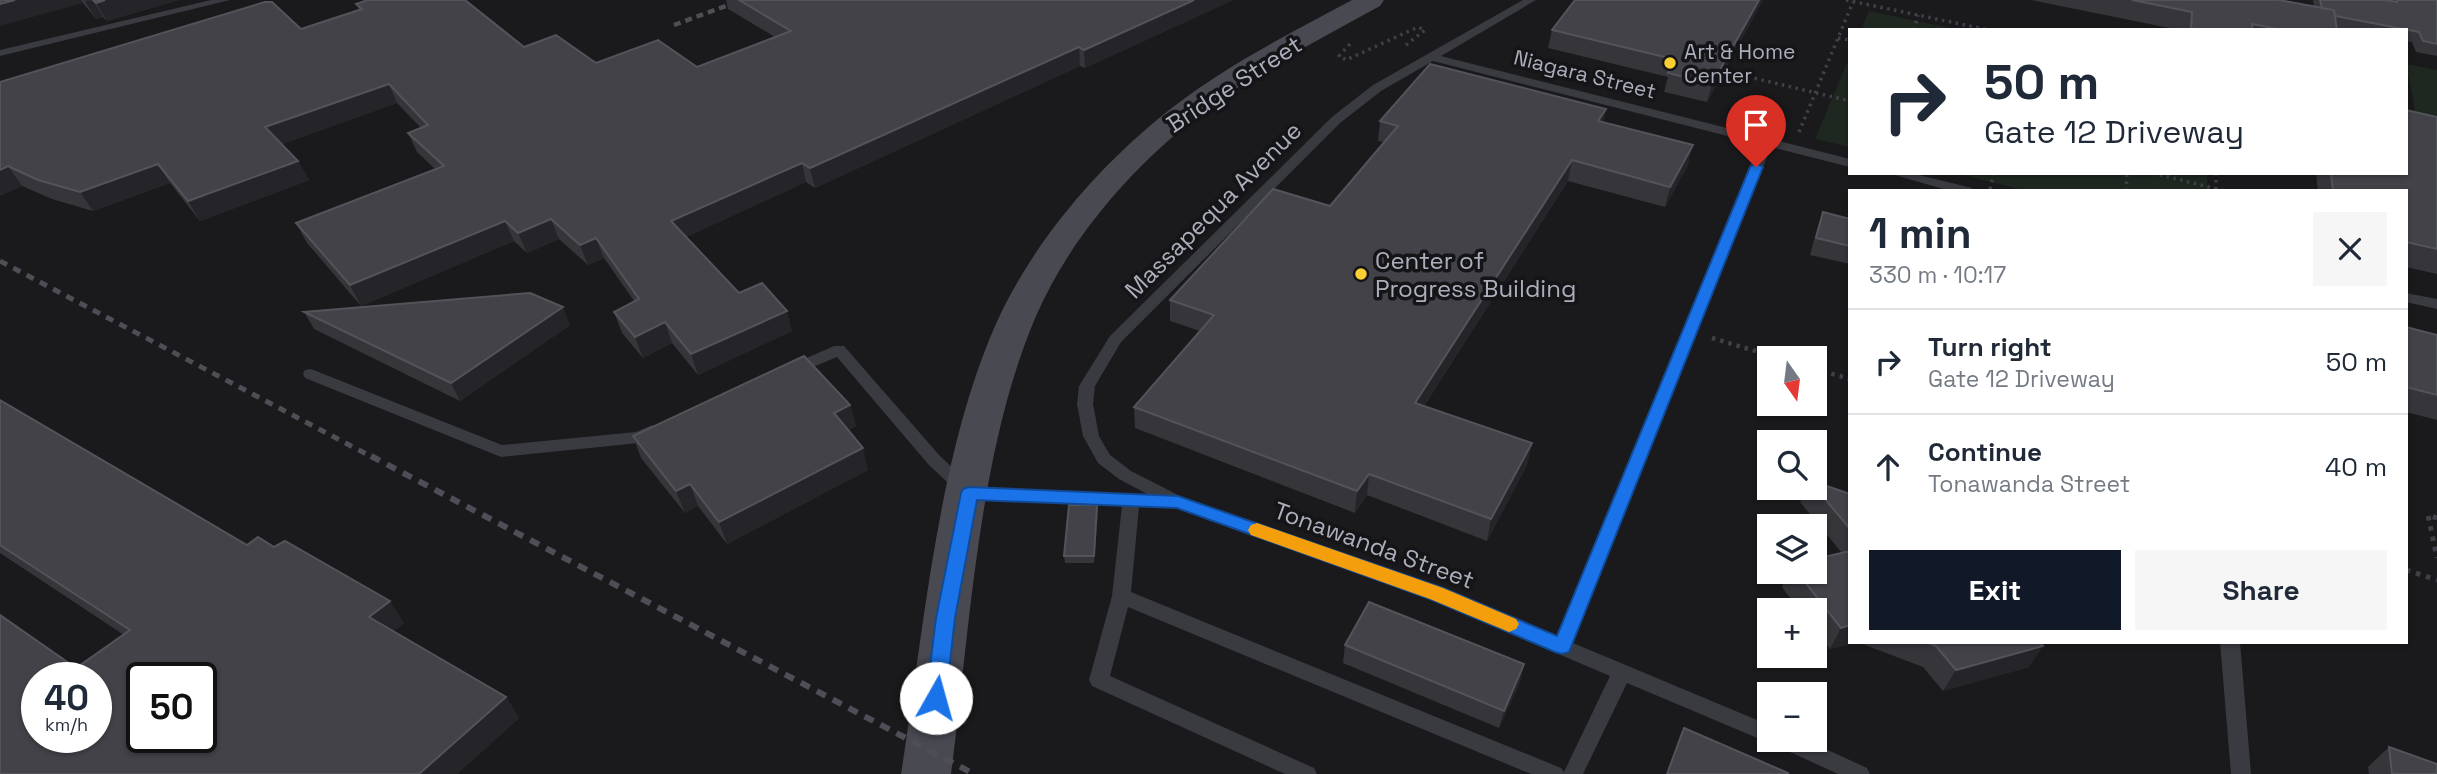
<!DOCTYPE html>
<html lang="en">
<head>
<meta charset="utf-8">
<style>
	body { margin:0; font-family:"Space Grotesk",sans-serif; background:#f6f6f7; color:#1f2937; height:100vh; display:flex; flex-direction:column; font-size:26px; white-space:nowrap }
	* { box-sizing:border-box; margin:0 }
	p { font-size:23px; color:#747a83 }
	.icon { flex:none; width:38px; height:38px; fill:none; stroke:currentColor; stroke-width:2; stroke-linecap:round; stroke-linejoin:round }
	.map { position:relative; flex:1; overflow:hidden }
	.drawer { position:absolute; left:1848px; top:189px; width:560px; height:455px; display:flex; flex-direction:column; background:#fff; border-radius:0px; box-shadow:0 2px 5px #0004 }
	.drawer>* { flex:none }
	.hud { position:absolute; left:1848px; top:28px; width:560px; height:147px; border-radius:0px; box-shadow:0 2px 5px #0004; background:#fff; color:#1f2937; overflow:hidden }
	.needle { width:46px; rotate:166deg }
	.controls { position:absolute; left:1757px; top:346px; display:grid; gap:14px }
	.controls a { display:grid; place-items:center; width:70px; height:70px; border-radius:0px; background:#fff; box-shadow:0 2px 5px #0004; font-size:35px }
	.speed { position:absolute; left:21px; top:662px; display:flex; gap:14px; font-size:35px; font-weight:700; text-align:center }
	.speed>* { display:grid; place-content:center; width:91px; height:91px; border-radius:50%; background:#fff; box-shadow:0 2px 5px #0004; line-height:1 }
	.speed small { font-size:18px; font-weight:400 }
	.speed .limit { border:4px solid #111; border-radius:10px; background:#fff; color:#111 }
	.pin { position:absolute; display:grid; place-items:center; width:60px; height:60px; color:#fff; margin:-72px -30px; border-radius:50% 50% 50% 0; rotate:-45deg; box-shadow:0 0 7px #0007 }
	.pin .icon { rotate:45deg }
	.me { position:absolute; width:77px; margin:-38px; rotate:7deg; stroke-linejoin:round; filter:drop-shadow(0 0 5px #0008) }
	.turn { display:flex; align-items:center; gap:24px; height:147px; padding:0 21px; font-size:32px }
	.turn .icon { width:91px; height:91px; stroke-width:2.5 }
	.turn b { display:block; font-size:49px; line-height:60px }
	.round { display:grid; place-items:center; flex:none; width:74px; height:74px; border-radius:0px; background:#f6f6f7 }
	.head { display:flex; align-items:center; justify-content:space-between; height:119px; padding:0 21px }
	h1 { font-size:42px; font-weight:700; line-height:52px }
	.button { display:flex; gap:14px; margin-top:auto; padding:14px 21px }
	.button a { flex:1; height:80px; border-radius:0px; background:#111827; color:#fff; font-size:28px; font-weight:700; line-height:80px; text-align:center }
	.button a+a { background:#f6f6f7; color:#1f2937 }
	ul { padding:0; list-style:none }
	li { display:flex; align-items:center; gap:21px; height:105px; padding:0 21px; border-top:2px solid #e0e1e3 }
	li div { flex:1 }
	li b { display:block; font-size:26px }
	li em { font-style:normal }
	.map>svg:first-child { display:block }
	.green { fill:#1f2721 }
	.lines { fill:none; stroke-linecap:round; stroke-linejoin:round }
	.path-far2 { stroke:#404148; stroke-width:3.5; stroke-dasharray:2.5 4.5; stroke-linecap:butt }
	.path-far1 { stroke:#404148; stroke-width:4.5; stroke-dasharray:3.5 5; stroke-linecap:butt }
	.path { stroke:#404148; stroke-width:5; stroke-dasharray:4.5 6; stroke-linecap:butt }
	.service { fill:#3a3b41; fill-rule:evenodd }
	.secondary { fill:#484951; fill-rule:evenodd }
	.rail-far2 { stroke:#4d4e56; stroke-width:4.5; stroke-dasharray:7 5; stroke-linecap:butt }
	.rail-far1 { stroke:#4d4e56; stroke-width:5; stroke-dasharray:8 7; stroke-linecap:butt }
	.rail { stroke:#4d4e56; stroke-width:6; stroke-dasharray:10 8; stroke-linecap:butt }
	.wall { fill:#36353a }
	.shaded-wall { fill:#252428 }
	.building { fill:#424248; stroke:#53535a; stroke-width:2; fill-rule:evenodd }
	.route { fill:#1a73e8; stroke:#114b97; stroke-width:2 }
	.slow { fill:#f59e0b }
	.poi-dot { fill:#facf33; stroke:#151417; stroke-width:2.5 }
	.labels { text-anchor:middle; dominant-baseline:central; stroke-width:7; stroke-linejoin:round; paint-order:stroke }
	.far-poi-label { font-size:21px; fill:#abafbc; stroke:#151417; text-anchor:start }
	.far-street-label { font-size:21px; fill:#abafbc; stroke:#151417 }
	.street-label { font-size:24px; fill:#abafbc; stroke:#151417 }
	.poi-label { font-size:24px; fill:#abafbc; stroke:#151417; text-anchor:start }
</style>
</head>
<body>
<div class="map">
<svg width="2437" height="774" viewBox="0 0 2437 774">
	<rect width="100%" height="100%" fill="#1a191c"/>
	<!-- green -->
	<g class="green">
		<polygon points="1869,11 1960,30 1861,30"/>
		<polygon points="1850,56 1850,147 1815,139"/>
		<polygon points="2406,64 2437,70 2437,118 2415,111"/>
		<polygon points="1955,173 2207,173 2207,191 2027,191"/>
	</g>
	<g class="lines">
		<!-- path-far2 -->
		<g class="path-far2">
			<polyline points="1846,0 1989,30"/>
			<polyline points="1914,30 1918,15"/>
			<polyline points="1838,38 1850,40"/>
			<polyline points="1350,44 1339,56 1346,60 1418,27 1425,30 1406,45"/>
			<polyline points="1741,75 1850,101"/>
			<polyline points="1799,132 1853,2"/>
			<polyline points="2153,173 2225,191"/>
			<polyline points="2216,173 2216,190"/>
			<polyline points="1990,189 1994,173"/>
			<polyline points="2126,191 2127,173"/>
		</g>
		<!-- path-far1 -->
		<g class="path-far1">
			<polyline points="1712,338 1782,359"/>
			<polyline points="1815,369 1850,379"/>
		</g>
		<!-- path -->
		<g class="path">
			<polyline points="2437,518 2428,515 2437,558"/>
			<polyline points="2406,570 2437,580"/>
		</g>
		<!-- service -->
		<g class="service">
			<polygon points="211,0 230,0 0,56 0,50"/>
			<path d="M1523,0H1536L1441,56L1850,159V167L1771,147L1573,643L1769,725V740H1806L1867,768L1870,774H1838L1777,746L1774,741L1769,743L1762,740L1627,683L1583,774H1531L1128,607L1110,676L1314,768L1317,774H1285L1092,686L1089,680L1112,596L1122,506L963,497L928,464L837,357L791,376L783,371L786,367L834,346H844L940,456L973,487L1149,495L1119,479L1098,463L1083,436L1077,404L1079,386L1110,336L1332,117L1373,85ZM1433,61L1759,144L1557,636L1444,589L1184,498L1131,471L1110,455L1099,436L1093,404L1095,386L1121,342L1340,123L1381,91ZM1139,507L1175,508L1430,599L1610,676L1564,772L1561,768L1131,592Z"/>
			<polygon points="1888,173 1911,173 1972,188 1973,191 1950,191"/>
			<polygon points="2406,293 2437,299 2437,309 2406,302"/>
			<polygon points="311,369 502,445 636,432 652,425 660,431 658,435 639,443 501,457 305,378 303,374 305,370"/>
			<polygon points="2220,642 2240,642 2251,774 2231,774"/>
		</g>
		<!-- secondary -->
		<path class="secondary" d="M1352,0H1384L1380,6C1320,39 1258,71 1203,112C1135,164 1071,236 1036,316C978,451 970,629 951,774H901C924,629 938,448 1000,315C1036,240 1095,171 1158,119C1217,70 1285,36 1352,0Z"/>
		<!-- rail-far2 -->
		<polyline class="rail-far2" points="674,25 742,0"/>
		<!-- rail-far1 -->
		<polyline class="rail-far1" points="0,261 374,458"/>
		<!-- rail -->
		<polyline class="rail" points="371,456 974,774"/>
	</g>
	<!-- wall -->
	<g class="wall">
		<polygon points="0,0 179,0 107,21 103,17 96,19 83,3"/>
		<polygon points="726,0 1233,0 1085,68 1080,66 815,188 806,182 686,237 739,293 792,331 698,375 672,343 643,358 622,333 614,312 634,301 604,258 588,265 559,239 527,253 514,241 361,306 307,243 296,223 435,169 417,152 408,133 421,128 397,103 282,144 298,161 309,180 200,221 170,183 93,211 52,199 22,186 1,195 0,195 0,82 301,29 359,10 356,4 524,47 596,63 697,67 775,37 728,9"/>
		<polygon points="1763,0 1707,102 1664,92 1668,77 1548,48 1552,30"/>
		<polygon points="2031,0 2279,0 2314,7 2313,0 2437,0 2437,56 2416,52 2412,42 2406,41 2406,30 2348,30 2336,28 2337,30 2179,30"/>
		<polygon points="1606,109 1603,122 1688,165 1665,207 1568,181 1424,406 1532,443 1527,465 1487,541 1367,495 1355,513 1135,428 1134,407 1200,331 1170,321 1170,300 1330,206 1384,142 1378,141 1380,121"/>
		<polygon points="2437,117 2437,274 2406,267 2406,191 2318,191 2316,173 2406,173"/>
		<polygon points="1823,212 1850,219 1850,264 1810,255 1817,229"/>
		<polygon points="304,312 570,325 460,401 314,329"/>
		<polygon points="2406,327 2437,335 2437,420 2406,412"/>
		<polygon points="0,400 247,545 404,623 393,631 506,697 519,718 457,774 0,774 76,668 124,635 0,553"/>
		<polygon points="850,405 856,426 848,430 868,470 727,544 698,506 685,513 641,458 633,436"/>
		<polygon points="1815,487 1850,494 1850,642 1857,642 1830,649 1815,630 1815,611 1800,611 1782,587 1788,572 1815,572 1842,553 1800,502 1806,488 1815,488"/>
		<polygon points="1097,505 1098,512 1094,563 1065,563 1064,556"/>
		<polygon points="1857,642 2040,642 2029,667 1943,691 1923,667"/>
		<polygon points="1345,645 1524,664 1520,682 1499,728 1343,663"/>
		<polygon points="2389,747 2437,774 2369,774 2368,767"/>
	</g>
	<!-- shaded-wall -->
	<g class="shaded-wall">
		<polygon points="15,0 81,0 83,3 0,26 0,4"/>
		<polygon points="93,0 103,17 96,19 85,1"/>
		<polygon points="105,0 179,0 107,21 96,3"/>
		<polygon points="1194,0 1233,0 1085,68 1084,50"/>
		<polygon points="1759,0 1763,0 1707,102 1712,84"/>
		<polygon points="1079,47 1080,66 815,188 810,168"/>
		<polygon points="389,84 397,103 275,147 265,127"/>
		<polygon points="1606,109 1602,128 1598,121"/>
		<polygon points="1693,145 1688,165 1665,207 1670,187"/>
		<polygon points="1572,160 1568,181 1412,424 1415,403"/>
		<polygon points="298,161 309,180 200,221 188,201"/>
		<polygon points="802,163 806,182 678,241 671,221"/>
		<polygon points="158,164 170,183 93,211 80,192"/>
		<polygon points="8,166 22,186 1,195 0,194 0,170"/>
		<polygon points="551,219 559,239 527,253 518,233"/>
		<polygon points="505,221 514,241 361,306 350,285"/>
		<polygon points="596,238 604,258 588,265 580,245"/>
		<polygon points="563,307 570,325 460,401 451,383"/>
		<polygon points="787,311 792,331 698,375 691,354"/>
		<polygon points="665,322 672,343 643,358 635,337"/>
		<polygon points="850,405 856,426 840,434 834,413"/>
		<polygon points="1532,443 1527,465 1487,541 1491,519"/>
		<polygon points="863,448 868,470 727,544 719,522"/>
		<polygon points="1369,474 1367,495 1355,513 1357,491"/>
		<polygon points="690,484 698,506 685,513 676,491"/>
		<polygon points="1097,505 1098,512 1094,563 1094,556"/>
		<polygon points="390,601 404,623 384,639 369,617"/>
		<polygon points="1850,625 1850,642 1857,642 1830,649 1841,628"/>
		<polygon points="2043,646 2029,667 1943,691 1956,670"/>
		<polygon points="1524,664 1520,682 1499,728 1504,711"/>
		<polygon points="506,697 519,718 457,774 419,774"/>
	</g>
	<!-- building -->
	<g class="building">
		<polygon points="0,0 15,0 0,4"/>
		<polygon points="93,0 105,0 96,3"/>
		<polygon points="368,0 465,0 524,47 556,35 596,63 658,40 697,67 791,31 739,0 1194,0 1084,50 1079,47 810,168 802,163 671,221 739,293 762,283 787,311 691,354 665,322 635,337 614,312 639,299 596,238 580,245 551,219 518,233 505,221 350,285 296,223 444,166 408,133 428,125 389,84 265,127 298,161 188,201 158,164 80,192 38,180 8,166 0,170 0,82 265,2 272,2 301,29 362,9 356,4"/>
		<polygon points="1575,0 1759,0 1712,84 1668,73 1677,60 1552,30"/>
		<polygon points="2132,0 2279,0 2334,10 2337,30 2283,30 2252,24 2252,30 2200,30 2191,28 2192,12"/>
		<polygon points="2320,0 2386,0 2397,2 2397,0 2437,0 2437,44 2423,41 2419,32 2335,16 2334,10 2322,8"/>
		<polygon points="1430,64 1606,109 1598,121 1693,145 1670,187 1572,160 1415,403 1532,443 1491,519 1369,474 1357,491 1134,407 1214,315 1170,300 1273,189 1330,206 1398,126 1380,121"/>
		<polygon points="2406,110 2437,117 2437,249 2406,242 2406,191 2333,191 2331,173 2406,173"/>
		<polygon points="1823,212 1850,219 1850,246 1816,238"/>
		<polygon points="530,293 563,307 451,383 304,312"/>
		<polygon points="2406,327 2437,335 2437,395 2406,387"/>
		<polygon points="804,356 850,405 834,413 863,448 719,522 690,484 676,491 633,436"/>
		<path d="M0,400L247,545L258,537L274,547L285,541L390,601L369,617L506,697L419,774H0V615L76,668L130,630L0,545ZM37,677H96V737H37ZM142,677H201V737H142Z"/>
		<polygon points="1815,482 1850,494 1850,529 1815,487"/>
		<polygon points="1069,505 1097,505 1094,556 1064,556"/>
		<polygon points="1850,551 1850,625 1841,628 1797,572 1815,572 1815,559"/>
		<polygon points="1369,602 1524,664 1504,711 1345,645"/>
		<polygon points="1926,642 2040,642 2043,646 1956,670 1936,646"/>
		<polygon points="1684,728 1788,773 1787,774 1667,774"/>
		<polygon points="2389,747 2437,764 2437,774 2392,774"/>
	</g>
	<!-- route -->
	<polygon class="route" points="1756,163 1763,167 1569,652 1562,654 1555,652 1430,599 1177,508 977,500 955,618 946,698 943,704 936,706 929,704 926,698 936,618 961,493 963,489 969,487 1178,496 1443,588 1557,636 1750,167"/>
	<!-- slow -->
	<polygon class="slow" points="1257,523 1443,588 1516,619 1519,624 1516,629 1509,632 1502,629 1430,599 1251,535 1248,530 1251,525"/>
	<!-- markers -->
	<g class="poi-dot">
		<circle cx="1670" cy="63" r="7"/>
		<circle cx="1361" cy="274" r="7"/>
	</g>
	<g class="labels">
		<!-- far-poi labels -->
		<g class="far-poi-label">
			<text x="1684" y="51">Art &amp; Home<tspan x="1684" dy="24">Center</tspan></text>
		</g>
		<!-- far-street labels -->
		<g class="far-street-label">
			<text transform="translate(1585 74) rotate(14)">Niagara Street</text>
		</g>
		<!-- street labels -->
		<g class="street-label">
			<text transform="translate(1234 84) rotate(-33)">Bridge Street</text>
			<text transform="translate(1213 210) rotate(-45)">Massapequa Avenue</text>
			<text transform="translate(1374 545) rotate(20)">Tonawanda Street</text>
		</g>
		<!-- poi labels -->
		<g class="poi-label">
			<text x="1375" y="260">Center of<tspan x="1375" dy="28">Progress Building</tspan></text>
		</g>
	</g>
</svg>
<div class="controls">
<a><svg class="needle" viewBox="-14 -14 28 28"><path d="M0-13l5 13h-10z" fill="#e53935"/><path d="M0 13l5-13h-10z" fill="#747a83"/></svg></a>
<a><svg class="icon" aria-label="search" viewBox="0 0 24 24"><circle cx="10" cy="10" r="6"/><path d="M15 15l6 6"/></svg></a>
<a><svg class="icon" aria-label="layers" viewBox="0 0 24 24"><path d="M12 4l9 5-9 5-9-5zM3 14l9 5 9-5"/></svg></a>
<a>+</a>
<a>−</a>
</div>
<div class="speed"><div>40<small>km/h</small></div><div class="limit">50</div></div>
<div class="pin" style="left:1756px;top:167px;background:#d93025"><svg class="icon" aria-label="arrive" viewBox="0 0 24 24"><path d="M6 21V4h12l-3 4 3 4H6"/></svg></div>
<svg class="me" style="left:936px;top:698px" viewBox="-20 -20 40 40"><circle r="19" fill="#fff"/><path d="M0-13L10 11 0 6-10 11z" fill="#1a73e8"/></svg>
<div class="hud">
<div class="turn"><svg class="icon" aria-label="right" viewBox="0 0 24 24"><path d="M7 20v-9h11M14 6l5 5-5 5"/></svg><div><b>50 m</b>Gate 12 Driveway</div></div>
</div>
<section class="drawer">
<div class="head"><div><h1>1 min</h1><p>330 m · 10:17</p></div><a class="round"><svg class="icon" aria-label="close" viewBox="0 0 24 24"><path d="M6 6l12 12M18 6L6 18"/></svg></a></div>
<ul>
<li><svg class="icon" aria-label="right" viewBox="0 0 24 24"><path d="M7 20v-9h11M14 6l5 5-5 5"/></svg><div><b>Turn right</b><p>Gate 12 Driveway</p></div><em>50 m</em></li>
<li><svg class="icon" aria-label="ahead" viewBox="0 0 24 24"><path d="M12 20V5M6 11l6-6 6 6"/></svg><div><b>Continue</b><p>Tonawanda Street</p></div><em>40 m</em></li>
</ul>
<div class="button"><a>Exit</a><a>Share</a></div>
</section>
</div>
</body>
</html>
